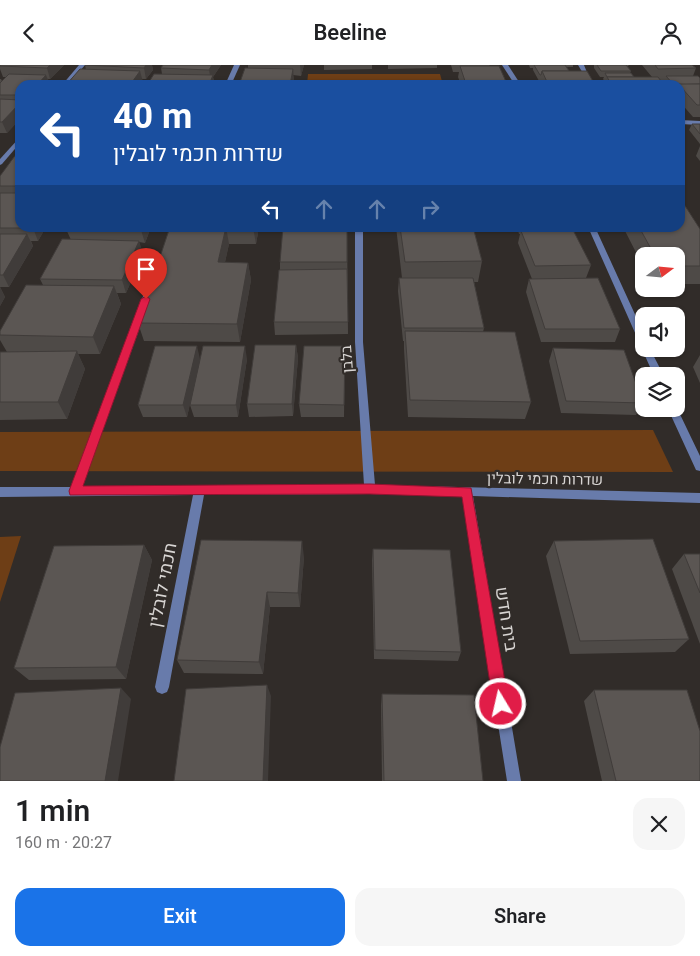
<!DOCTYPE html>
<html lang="en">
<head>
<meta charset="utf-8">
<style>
	body { margin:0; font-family:Georgia,Heebo,serif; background:#f6f6f6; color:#202124; height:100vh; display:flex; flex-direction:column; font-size:19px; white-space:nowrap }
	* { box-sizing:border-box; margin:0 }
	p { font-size:16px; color:#757577 }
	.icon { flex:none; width:28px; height:28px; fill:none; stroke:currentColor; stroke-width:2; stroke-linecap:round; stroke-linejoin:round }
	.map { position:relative; height:716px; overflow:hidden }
	.sheet { display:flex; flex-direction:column; background:#fff; flex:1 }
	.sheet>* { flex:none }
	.top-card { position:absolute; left:15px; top:15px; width:670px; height:152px; border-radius:15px; box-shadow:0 1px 4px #0004; background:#1a4fa0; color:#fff; overflow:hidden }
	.needle { width:32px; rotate:74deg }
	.fabs { position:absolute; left:635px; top:182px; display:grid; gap:10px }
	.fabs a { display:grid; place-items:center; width:50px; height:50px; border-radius:10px; background:#fff; box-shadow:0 1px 4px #0004; font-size:25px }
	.pin { position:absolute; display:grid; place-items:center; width:42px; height:42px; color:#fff; margin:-51px -21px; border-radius:50% 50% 50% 0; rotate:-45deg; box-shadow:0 0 5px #0007 }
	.pin .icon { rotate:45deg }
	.me { position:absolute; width:55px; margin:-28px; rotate:351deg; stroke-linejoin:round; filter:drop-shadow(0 0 4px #0008) }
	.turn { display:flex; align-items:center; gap:18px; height:105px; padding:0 15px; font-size:22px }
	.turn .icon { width:65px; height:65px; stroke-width:2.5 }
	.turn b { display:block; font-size:35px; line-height:42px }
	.lanes { display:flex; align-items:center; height:48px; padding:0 15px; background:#0003; justify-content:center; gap:25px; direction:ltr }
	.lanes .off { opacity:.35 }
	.round { display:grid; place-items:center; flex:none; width:52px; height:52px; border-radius:15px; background:#f6f6f6 }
	.headline { display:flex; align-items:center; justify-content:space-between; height:85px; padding:0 15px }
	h1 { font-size:30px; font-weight:600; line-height:38px }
	.cta { display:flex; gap:10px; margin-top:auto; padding:10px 15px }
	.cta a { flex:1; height:58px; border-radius:15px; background:#1a73e8; color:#fff; font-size:20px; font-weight:600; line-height:58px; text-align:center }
	.cta a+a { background:#f6f6f6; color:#202124 }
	header { display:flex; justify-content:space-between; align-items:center; height:65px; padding:0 15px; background:#fff; font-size:22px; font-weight:600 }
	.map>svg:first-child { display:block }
	.green { fill:#6e3e16 }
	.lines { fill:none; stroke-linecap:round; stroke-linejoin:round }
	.street { fill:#687bab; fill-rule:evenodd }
	.wall { fill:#4e4a47 }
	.shaded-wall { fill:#403c3a }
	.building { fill:#5b5653; stroke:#403c3a }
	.route { fill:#e11d48; stroke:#92132f }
	.labels { text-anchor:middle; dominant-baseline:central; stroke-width:4.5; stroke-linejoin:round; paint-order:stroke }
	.street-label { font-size:15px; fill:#d8d5d3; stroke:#312c29 }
	.near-street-label { font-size:18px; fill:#d8d5d3; stroke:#312c29 }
</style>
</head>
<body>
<header><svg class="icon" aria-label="back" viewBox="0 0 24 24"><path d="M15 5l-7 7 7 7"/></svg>Beeline<svg class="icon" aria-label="person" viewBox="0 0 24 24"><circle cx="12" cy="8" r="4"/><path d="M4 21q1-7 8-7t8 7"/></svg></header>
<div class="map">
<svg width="700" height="716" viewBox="0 0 700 716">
	<rect width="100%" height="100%" fill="#312c29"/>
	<!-- green -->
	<g class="green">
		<polygon points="308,9 440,9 443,20 307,20"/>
		<polygon points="653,365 673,407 0,406 0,367"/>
		<polygon points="21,471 0,537 0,472"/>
	</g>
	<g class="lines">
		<!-- street -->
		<g class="street">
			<polygon points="79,0 85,0 68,20 62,20"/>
			<polygon points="234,0 240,0 231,20 225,20"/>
			<polygon points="502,0 508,0 521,20 515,20"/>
			<polygon points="578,0 584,0 588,10 584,10"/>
			<polygon points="680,55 700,56 700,60 680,59"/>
			<polygon points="20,72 20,78 2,99 0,100 0,94"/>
			<polygon points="355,162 363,162 363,277 375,420 700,428 700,438 473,431 521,716 507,716 462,431 370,429 204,430 169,622 167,627 162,629 157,627 155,622 193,430 0,432 0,422 71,422 148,218 152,215 156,218 82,422 364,420 355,277"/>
			<polygon points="588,162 595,162 644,269 644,284 650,284 664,311 654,311 642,284 643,282 640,279"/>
			<polygon points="676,341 700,391 700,406 696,405 668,344 676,344"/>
		</g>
	</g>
	<!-- wall -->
	<g class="wall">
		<polygon points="0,0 64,0 50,14 48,14 50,20 20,20 20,54 7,68 0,68 0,14 1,14 2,16 6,12 3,12 0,4"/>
		<polygon points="85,0 152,0 153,5 146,14 142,14 143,17 141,20 66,20 86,5"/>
		<polygon points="221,0 213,12 215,20 147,20 162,9 161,3"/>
		<polygon points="248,0 304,0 301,11 293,10 294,15 248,3"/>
		<polygon points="324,0 372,0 372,4 324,5"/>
		<polygon points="388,0 437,0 437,3 388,4"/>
		<polygon points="451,0 489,0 507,19 507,20 461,20 458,12 459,7 453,7"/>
		<polygon points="529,0 573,0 573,2 567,2 569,6 594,18 594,20 540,20 539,17 540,16 539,16 533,5 533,3 530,3"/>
		<polygon points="594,0 629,0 628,1 627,1 631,6 630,8 634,12 652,12 642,0 692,0 696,3 693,11 700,13 700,52 693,52 680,37 680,20 667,20 664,17 665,15 660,15 664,20 604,20 605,17 603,14 604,12 600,12 594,3"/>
		<polygon points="692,59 700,59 700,79 689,65"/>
		<polygon points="700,81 700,96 696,91"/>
		<polygon points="20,88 20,162 46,162 38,176 31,176 33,181 9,222 0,222 5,232 0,241 0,111"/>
		<polygon points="67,162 151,162 145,178 139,177 143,189 126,228 117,228 121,239 100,289 78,289 85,304 67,354 0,355 0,287 7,287 0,275 0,266 43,220 40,214 71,175 66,164"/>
		<polygon points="170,162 259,162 256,179 229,179 225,197 248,198 251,215 240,277 144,276 138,258"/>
		<polygon points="347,162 348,269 275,270 274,257 280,205 280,197"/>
		<polygon points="396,162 473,162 482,196 478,217 474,217 484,263 483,267 531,337 525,354 408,352 404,284 404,276 403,276 398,226 399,213 402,213"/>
		<polygon points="517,162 571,162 571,165 591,200 586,213 542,214 620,264 615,277 541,277 526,227 529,214 532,214 518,178 520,169 519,169"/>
		<polygon points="623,162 680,162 700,164 700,219 676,219 676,191 644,191 644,203"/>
		<polygon points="296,280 298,293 293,351 249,352 247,339"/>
		<polygon points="345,281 344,352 301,352 299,339"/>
		<polygon points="553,283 643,338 636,350 561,348 549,296"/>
		<polygon points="700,290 700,318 693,302"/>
		<polygon points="200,294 187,352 143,352 138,340"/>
		<polygon points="247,294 238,352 194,352 190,340"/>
		<polygon points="554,476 689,574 675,587 570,589 546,491"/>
		<polygon points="144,480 152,495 126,614 29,615 14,603"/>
		<polygon points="373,484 461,587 458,596 374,594 372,495"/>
		<polygon points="684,489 700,489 700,579 672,504"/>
		<polygon points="304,492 300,542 270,542 263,609 184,608 177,595"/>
		<polygon points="594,625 700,716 602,716 584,636"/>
		<polygon points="382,629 483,716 382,716 381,640"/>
	</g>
	<!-- shaded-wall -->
	<g class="shaded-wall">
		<polygon points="50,0 64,0 50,14 47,3"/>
		<polygon points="146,0 152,0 153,5 146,14 144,3"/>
		<polygon points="212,0 221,0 213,12 215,20 209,20 211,16 209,5"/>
		<polygon points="300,0 304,0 301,11"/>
		<polygon points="293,4 294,15 293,20 290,20"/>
		<polygon points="140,6 143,17 141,20 130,20"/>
		<polygon points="46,10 50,20 37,20"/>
		<polygon points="20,38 20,54 7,68 2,57"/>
		<polygon points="33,162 46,162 38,176 33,163"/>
		<polygon points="142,162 151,162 145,178 141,165"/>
		<polygon points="226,162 229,179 221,215 218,197"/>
		<polygon points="253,162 259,162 256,179"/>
		<polygon points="27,169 33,181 9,222 3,210"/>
		<polygon points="139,176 143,189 126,228 122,215"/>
		<polygon points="248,198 251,215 240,277 237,259"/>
		<polygon points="114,221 121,239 100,289 93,272"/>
		<polygon points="0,222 5,232 0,241"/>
		<polygon points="296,280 298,293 293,351 292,339"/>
		<polygon points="197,281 200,294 187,352 183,340"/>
		<polygon points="245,281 247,294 238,352 236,340"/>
		<polygon points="77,286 85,304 67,354 58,337"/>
		<polygon points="302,476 304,492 300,542 298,528"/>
		<polygon points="144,480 152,495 126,614 116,602"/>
		<polygon points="267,527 270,542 263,609 259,597"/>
		<polygon points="267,620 271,631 268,716 263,716"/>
		<polygon points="121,623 131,634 118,716 105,716"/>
	</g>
	<!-- building -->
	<g class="building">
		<polygon points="0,0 50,0 47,3 0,1"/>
		<polygon points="85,0 146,0 144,3"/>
		<polygon points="163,0 212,0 209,5 161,3"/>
		<polygon points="534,0 565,0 569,6 542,6 541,10 540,10"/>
		<polygon points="597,0 626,0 631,6 601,6"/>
		<polygon points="655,0 692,0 696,3 658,4"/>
		<polygon points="460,1 499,1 507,19 466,19"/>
		<polygon points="245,3 293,4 290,20 239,20"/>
		<polygon points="80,4 140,6 130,20 66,20"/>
		<polygon points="542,6 587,6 594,18 548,19"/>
		<polygon points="605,8 631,8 634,12 607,12"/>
		<polygon points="9,9 46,10 37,20 20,20 20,30 0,30 0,18"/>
		<polygon points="154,9 213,10 209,20 147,20"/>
		<polygon points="666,11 698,11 700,13 700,19 674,20"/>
		<polygon points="607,12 658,12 664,20 612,20"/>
		<polygon points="678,19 700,19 700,40 697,40 680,21 680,20"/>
		<polygon points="0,34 20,35 20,38 2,57 0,57"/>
		<polygon points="692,59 700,59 700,69"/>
		<polygon points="17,88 20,88 20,121 0,121 0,111"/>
		<polygon points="0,128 20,128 20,162 33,162 33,163 0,163"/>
		<polygon points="680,133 700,164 700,201 676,201 676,191 655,191 639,162 680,162"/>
		<polygon points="67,162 142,162 141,165 66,164"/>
		<polygon points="170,162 226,162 218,197 248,198 237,259 138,258"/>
		<polygon points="283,162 347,162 347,197 280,197"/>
		<polygon points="400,162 473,162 482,196 405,197"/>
		<polygon points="573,165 591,200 535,201 521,166"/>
		<polygon points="0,169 27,169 3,210 0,210"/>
		<polygon points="62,174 139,176 122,215 40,214"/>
		<polygon points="347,204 348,257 274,257 279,205"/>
		<polygon points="399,213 473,213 484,263 404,263"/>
		<polygon points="598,213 620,264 545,264 529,214"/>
		<polygon points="26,220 114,221 93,272 0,270 0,266"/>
		<polygon points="405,266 515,267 531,337 410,335"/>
		<polygon points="255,280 296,280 292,339 247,339"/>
		<polygon points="155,281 197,281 183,340 138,340"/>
		<polygon points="203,281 245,281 236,340 190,340"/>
		<polygon points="304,281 345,281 344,340 299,339"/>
		<polygon points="553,283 624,285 643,338 566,336"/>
		<polygon points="77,286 58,337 0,337 0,287"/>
		<polygon points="653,474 689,574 580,576 554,476"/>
		<polygon points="201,475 302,476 298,528 267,527 259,597 177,595"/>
		<polygon points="144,480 116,602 14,603 54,481"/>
		<polygon points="373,484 450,485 461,587 375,585"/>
		<polygon points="684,489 700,489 700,528"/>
		<polygon points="267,620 263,716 174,716 186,624"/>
		<polygon points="121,623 105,716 0,716 0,682 15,628"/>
		<polygon points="594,625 687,625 700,666 700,716 616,716"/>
		<polygon points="382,629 474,630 483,716 384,716"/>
	</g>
	<!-- route -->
	<polygon class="route" points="146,231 150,234 83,421 370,419 471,423 509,639 507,644 501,647 496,644 493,639 462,432 370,429 70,430 69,426 141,234"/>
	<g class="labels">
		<!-- street labels -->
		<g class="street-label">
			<text transform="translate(347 294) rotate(-94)">בלבן</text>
			<text transform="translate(545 414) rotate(1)">שדרות חכמי לובלין</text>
		</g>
		<!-- near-street labels -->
		<g class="near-street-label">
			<text transform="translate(163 520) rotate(-79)">חכמי לובלין</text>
			<text transform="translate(506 554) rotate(81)">בית חדש</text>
		</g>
	</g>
</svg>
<div class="fabs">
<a><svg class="needle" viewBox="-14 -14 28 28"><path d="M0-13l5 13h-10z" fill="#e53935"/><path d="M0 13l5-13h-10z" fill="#757577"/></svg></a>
<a><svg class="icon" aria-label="sound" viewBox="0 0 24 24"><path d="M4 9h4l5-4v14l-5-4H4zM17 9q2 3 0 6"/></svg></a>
<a><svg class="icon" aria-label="layers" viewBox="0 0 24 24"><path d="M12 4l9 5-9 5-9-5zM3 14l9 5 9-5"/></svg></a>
</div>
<div class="pin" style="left:146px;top:234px;background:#d93025"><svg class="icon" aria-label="arrive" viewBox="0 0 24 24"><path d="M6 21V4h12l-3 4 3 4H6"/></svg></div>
<svg class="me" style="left:501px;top:639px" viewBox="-20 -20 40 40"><circle r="17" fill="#e11d48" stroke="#fff" stroke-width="3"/><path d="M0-11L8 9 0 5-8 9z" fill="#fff"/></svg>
<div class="top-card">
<div class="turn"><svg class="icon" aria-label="left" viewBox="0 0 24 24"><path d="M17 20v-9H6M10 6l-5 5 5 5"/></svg><div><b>40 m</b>שדרות חכמי לובלין</div></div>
<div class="lanes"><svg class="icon" aria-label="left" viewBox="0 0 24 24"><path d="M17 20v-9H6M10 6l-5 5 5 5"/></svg><svg class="icon off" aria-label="ahead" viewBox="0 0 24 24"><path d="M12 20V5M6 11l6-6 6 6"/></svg><svg class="icon off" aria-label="ahead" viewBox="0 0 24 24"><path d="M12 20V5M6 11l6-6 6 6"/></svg><svg class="icon off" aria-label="right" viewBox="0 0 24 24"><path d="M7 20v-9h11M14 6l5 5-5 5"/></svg></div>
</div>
</div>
<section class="sheet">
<div class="headline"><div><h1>1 min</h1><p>160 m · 20:27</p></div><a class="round"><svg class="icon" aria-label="close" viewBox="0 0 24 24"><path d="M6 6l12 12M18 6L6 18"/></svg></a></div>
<div class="cta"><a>Exit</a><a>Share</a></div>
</section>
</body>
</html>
